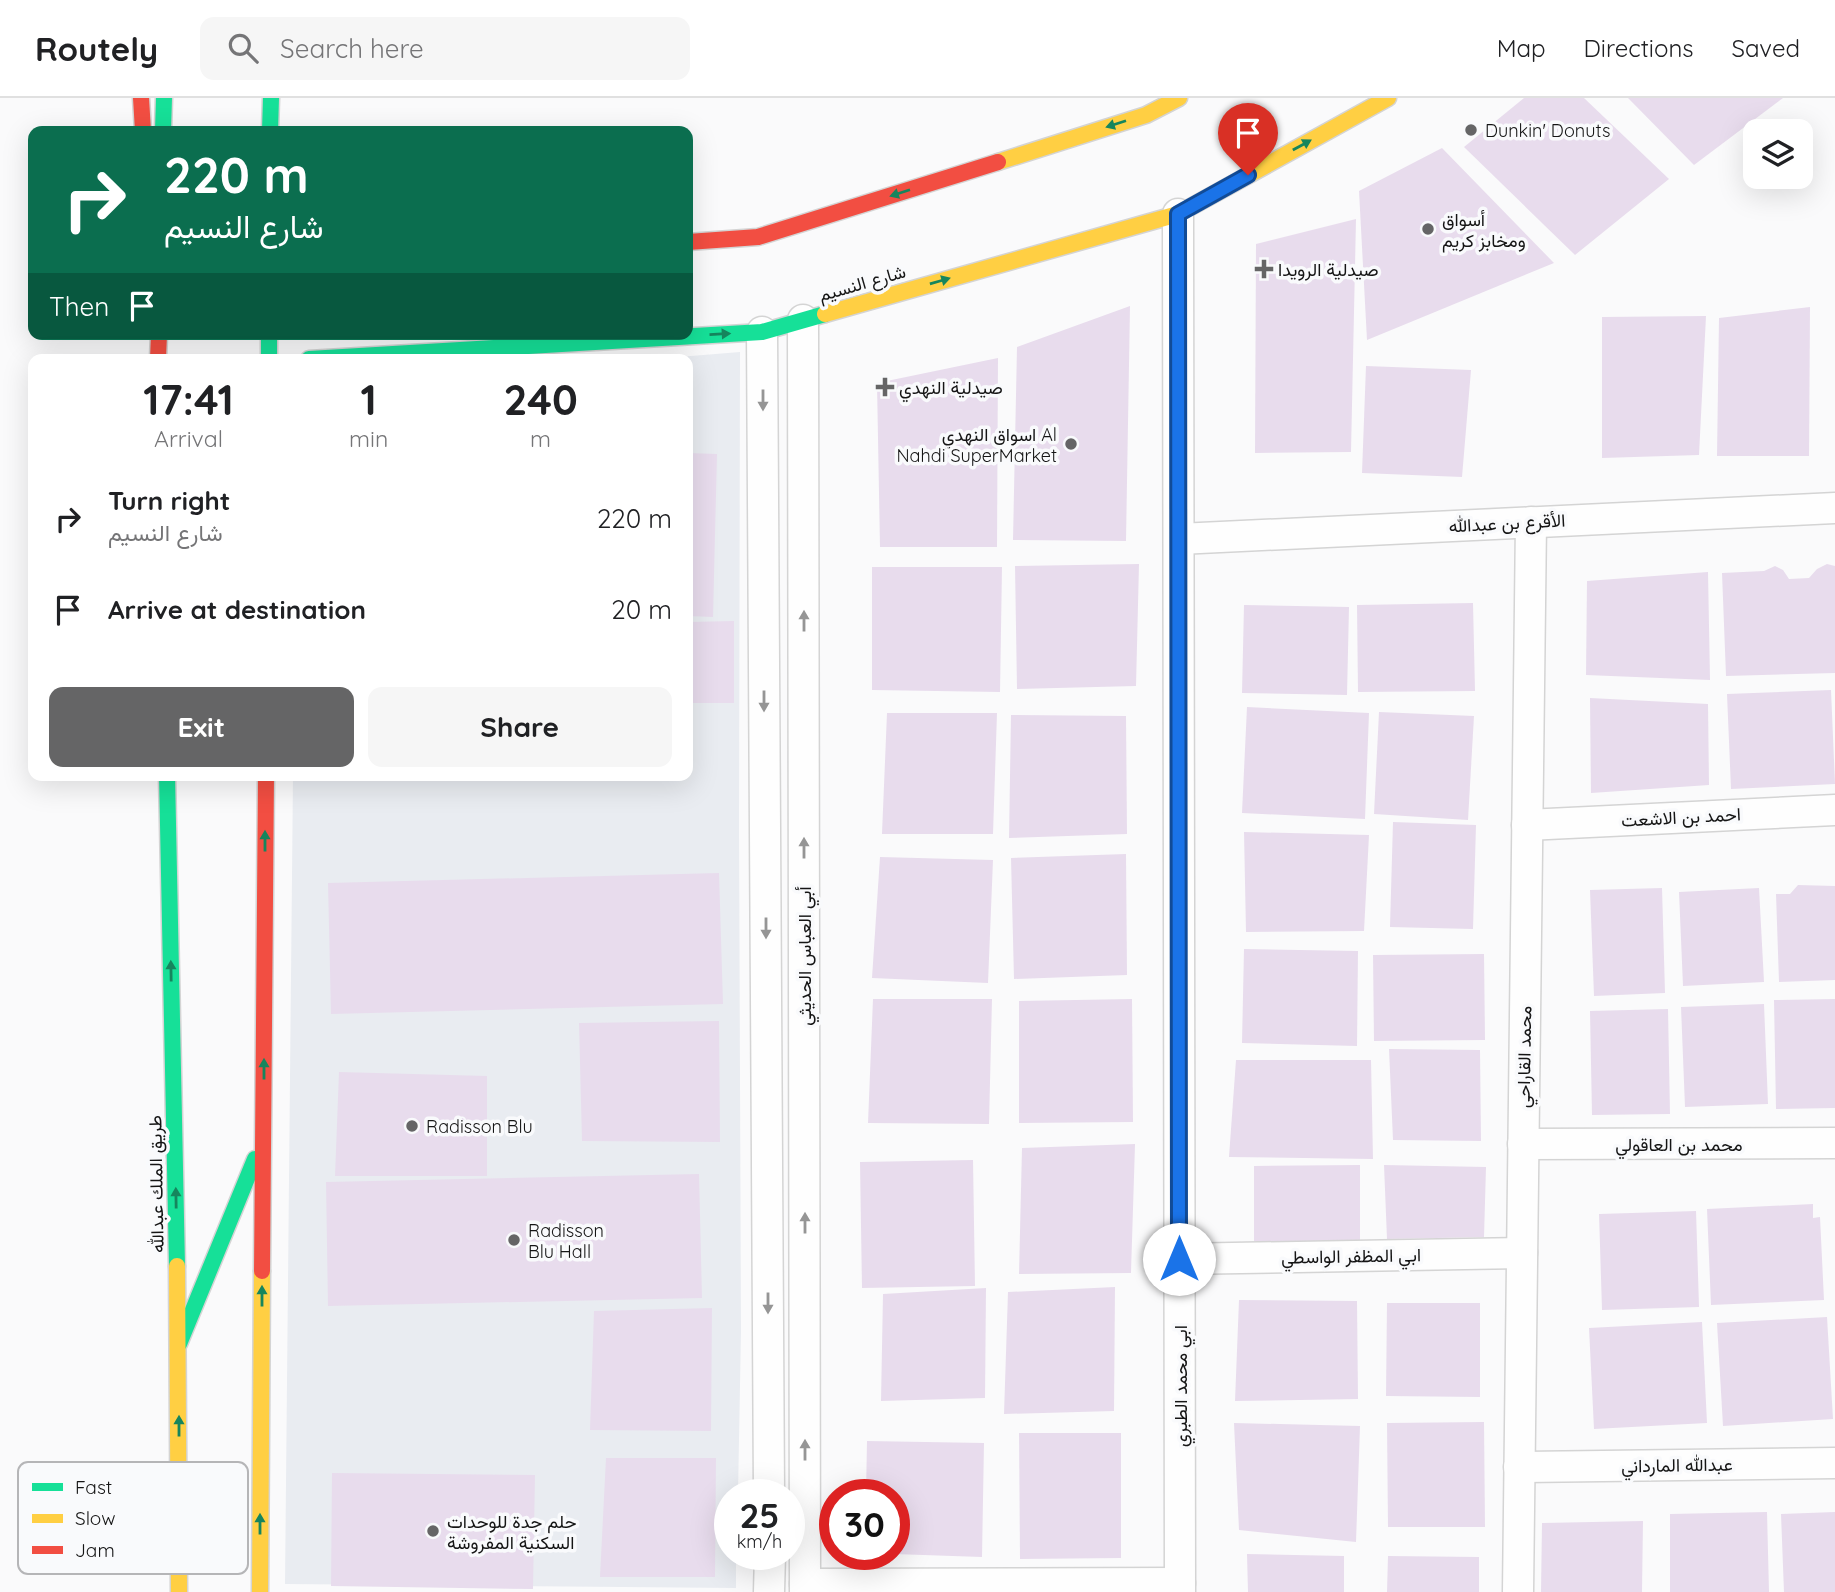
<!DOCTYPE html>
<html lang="en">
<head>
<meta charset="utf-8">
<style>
	body { margin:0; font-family:Quicksand,Vazirmatn,sans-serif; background:#f6f6f6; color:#202124; height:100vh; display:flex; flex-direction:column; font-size:26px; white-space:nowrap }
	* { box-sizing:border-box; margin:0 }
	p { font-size:23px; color:#757577 }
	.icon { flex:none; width:38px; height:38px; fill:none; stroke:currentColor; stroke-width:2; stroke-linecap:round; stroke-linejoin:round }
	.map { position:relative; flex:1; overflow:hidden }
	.sheet { position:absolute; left:28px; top:256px; width:665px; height:427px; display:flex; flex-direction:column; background:#fff; border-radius:14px; box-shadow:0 7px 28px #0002 }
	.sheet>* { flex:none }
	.hud { position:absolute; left:28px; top:28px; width:665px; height:214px; border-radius:14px; box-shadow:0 7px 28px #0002; background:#0b6e4f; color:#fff; overflow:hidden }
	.controls { position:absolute; left:1743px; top:21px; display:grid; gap:14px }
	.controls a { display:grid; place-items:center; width:70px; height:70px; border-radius:14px; background:#fff; box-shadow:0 7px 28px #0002; font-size:35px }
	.speed { position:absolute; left:714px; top:1381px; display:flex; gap:14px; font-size:35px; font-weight:700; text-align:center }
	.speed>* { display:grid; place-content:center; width:91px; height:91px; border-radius:50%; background:#fff; box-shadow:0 7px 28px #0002; line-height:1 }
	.speed small { font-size:18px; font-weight:400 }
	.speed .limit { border:10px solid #d22; background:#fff; color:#111 }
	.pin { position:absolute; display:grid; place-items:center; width:60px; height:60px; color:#fff; margin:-72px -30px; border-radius:50% 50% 50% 0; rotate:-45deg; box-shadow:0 0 7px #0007 }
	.pin .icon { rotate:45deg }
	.me { position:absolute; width:77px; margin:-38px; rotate:0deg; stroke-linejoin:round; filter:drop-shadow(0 0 5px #0008) }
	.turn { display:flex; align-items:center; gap:24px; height:147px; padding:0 21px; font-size:32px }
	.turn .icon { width:91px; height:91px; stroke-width:2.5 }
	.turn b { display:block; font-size:49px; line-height:60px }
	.then { display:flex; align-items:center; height:66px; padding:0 21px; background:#0003; gap:14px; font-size:26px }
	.eta { display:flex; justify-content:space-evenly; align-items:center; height:119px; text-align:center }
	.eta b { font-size:42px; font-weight:700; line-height:49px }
	.cta { display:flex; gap:14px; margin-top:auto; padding:14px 21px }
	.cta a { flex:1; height:80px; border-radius:14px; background:#656566; color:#fff; font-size:28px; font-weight:700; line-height:80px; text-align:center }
	.cta a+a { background:#f6f6f6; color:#202124 }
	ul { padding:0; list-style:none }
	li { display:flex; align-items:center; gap:21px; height:91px; padding:0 21px }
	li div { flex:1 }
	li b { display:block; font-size:26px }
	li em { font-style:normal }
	header { display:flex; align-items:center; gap:42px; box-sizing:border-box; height:98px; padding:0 35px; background:#fff; border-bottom:2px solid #e0e0e0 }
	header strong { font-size:33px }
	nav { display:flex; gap:38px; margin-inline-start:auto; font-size:24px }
	.search { width:490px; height:63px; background:#f6f6f6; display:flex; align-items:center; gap:18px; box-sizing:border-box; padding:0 24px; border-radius:14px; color:#757577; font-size:26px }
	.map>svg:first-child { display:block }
	.built { fill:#e9ecf1 }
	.building { fill:#e8dced }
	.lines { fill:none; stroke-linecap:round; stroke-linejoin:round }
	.street-casing { stroke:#d4d4d4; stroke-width:33 }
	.fast-casing { stroke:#d4d4d4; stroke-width:19 }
	.slow-casing { stroke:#d4d4d4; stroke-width:19 }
	.jam-casing { stroke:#d4d4d4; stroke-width:19 }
	.street { stroke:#fefefe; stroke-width:30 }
	.fast { stroke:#16e098; stroke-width:16 }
	.slow { stroke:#ffcf43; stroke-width:16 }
	.jam { stroke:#f24e42; stroke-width:16 }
	.oneway { fill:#16855d }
	.oneway2 { fill:#959595 }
	.route-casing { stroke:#114b97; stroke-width:18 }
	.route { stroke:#1a73e8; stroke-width:12 }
	.poi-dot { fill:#656566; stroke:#f9fafc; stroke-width:2.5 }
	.labels { text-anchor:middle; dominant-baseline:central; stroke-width:7; stroke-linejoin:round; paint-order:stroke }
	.poi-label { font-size:18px; fill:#151515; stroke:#f9fafc; text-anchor:start }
	.street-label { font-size:18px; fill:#151515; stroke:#f9fafc }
	.key { fill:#f9fafc; stroke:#b5b5b7; stroke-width:2 }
	.key-label { font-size:19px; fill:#151515 }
</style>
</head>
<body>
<header>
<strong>Routely</strong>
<div class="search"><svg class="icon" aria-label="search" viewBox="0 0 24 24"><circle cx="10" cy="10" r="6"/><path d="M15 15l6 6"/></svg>Search here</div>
<nav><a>Map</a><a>Directions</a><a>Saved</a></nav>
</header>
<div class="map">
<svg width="1835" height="1494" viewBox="0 0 1835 1494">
	<rect width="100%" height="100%" fill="#fafafb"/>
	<!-- built -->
	<polygon class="built" points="740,254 739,729 741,1233 738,1396 730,1396 730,1456 736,1456 736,1490 285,1486 293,677 688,677 688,261 654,261"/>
	<!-- building -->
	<g class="building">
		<polygon points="1524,0 1584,0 1669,81 1575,157 1464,49"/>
		<polygon points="1628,0 1783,0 1694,67"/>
		<polygon points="1442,50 1554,165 1367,242 1359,93"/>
		<polygon points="1356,121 1351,354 1255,355 1256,146"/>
		<polygon points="1130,208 1126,443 1013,442 1017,249"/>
		<polygon points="1810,209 1809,358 1717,358 1719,220"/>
		<polygon points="1706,218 1699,357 1602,360 1602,219"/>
		<polygon points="998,260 997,449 880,449 877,285"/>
		<polygon points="1366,268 1471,272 1462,379 1362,375"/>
		<polygon points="688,355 717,356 713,519 688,518"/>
		<polygon points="1139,466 1136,588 1017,591 1015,468"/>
		<polygon points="1827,466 1835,468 1835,575 1726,578 1722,475 1764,473 1775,468 1783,472 1789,481 1809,480 1817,471"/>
		<polygon points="872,469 1002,469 1000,594 872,592"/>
		<polygon points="1708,474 1710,582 1586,577 1587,483"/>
		<polygon points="1473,505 1475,593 1358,594 1357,507"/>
		<polygon points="1244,507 1349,509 1347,597 1242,595"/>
		<polygon points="734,523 734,605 688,605 688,524"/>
		<polygon points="1831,592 1835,686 1731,691 1727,596"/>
		<polygon points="1590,600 1708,606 1709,687 1591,695"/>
		<polygon points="1247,609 1369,615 1365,721 1242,715"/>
		<polygon points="1379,614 1474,618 1468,722 1374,716"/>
		<polygon points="887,615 997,615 993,736 882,736"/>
		<polygon points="1011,617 1126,618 1127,736 1009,740"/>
		<polygon points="1393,724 1476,727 1473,831 1390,829"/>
		<polygon points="1244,734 1369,737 1364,833 1246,834"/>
		<polygon points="1126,756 1127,877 1014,881 1011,760"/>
		<polygon points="880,759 993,762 988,885 872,880"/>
		<polygon points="719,775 723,906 331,916 328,785"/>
		<polygon points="1798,787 1835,788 1835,882 1779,884 1776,796 1790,796"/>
		<polygon points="1662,790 1665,895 1594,898 1590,792"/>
		<polygon points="1759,790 1764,884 1683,888 1679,794"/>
		<polygon points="1244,851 1358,853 1357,948 1242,945"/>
		<polygon points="1484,856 1485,942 1374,943 1373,857"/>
		<polygon points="873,901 992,901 989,1026 868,1025"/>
		<polygon points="1132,901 1133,1024 1019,1025 1019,903"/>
		<polygon points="1835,901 1835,1010 1776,1011 1774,902"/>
		<polygon points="1764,906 1768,1006 1685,1009 1681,909"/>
		<polygon points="1668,911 1670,1016 1592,1017 1590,913"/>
		<polygon points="719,923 720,1044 582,1043 579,925"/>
		<polygon points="1389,951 1480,952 1481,1043 1393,1042"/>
		<polygon points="1236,962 1371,962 1373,1061 1229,1059"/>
		<polygon points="339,974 487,978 487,1078 335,1078"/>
		<polygon points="1135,1046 1131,1175 1019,1176 1022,1050"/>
		<polygon points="973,1062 975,1188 862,1190 860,1064"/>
		<polygon points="1360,1067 1360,1143 1254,1143 1254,1068"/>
		<polygon points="1384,1067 1486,1069 1484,1139 1387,1141"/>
		<polygon points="699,1076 702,1200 328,1208 326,1084"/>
		<polygon points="1813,1106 1813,1120 1820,1119 1824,1202 1711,1207 1707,1111"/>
		<polygon points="1696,1113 1699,1209 1602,1212 1599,1116"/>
		<polygon points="1115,1189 1114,1313 1004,1316 1008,1194"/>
		<polygon points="986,1190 985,1300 881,1303 883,1196"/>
		<polygon points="1239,1202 1357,1203 1358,1301 1235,1303"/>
		<polygon points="1387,1205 1480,1205 1480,1299 1386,1298"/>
		<polygon points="712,1210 711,1333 590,1332 594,1213"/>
		<polygon points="1827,1219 1833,1321 1723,1328 1717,1225"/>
		<polygon points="1702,1224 1707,1325 1594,1331 1589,1230"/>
		<polygon points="1484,1324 1485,1429 1388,1429 1387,1325"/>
		<polygon points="1234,1325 1360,1328 1356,1444 1239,1432"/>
		<polygon points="1019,1335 1121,1335 1121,1460 1020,1461"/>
		<polygon points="867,1343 984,1345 982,1459 894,1456 894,1396 866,1396"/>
		<polygon points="606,1360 716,1360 715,1479 600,1479"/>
		<polygon points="332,1375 535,1377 533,1491 331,1488"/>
		<polygon points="1767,1414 1769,1494 1670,1494 1670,1416"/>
		<polygon points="1835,1414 1835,1494 1784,1494 1781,1416"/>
		<polygon points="1643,1423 1642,1494 1541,1494 1542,1425"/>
		<polygon points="1247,1456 1344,1458 1344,1494 1248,1494"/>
		<polygon points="1388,1458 1479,1459 1479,1494 1387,1494"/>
	</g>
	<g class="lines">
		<!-- street casing -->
		<g class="street-casing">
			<g id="street">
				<polyline points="1178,116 1180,1494"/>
				<polyline points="803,222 805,1494"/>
				<polyline points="762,234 769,1396"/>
				<polyline points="1179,441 1835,410"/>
				<polyline points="1527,727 1835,712"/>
				<polyline points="1523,1046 1835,1045"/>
				<polyline points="1179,1161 1522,1155"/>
				<polyline points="1519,1369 1835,1365"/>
				<polyline points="805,1486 1180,1485"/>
				<polyline points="769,1494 770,1456"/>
				<polyline points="1518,1494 1531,424"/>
			</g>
		</g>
		<!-- fast casing -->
		<g class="fast-casing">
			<g id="fast">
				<polyline points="163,33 164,0"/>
				<polyline points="270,33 271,0"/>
				<polyline points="269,236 269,261"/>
				<polyline points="309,261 762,234 825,216"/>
				<polyline points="167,677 177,1168"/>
				<polyline points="179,1246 255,1061"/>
			</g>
		</g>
		<!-- slow casing -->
		<g class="slow-casing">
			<g id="slow">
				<polyline points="998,64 1146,17 1179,0"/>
				<polyline points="825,216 1178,116 1388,0"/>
				<polyline points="177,1168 179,1494"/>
				<polyline points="260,1494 262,1173"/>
			</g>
		</g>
		<!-- jam casing -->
		<g class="jam-casing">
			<g id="jam">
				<polyline points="141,0 143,33"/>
				<polyline points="688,144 758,139 998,64"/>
				<polyline points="158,261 159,236"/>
				<polyline points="262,1173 266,677"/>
			</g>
		</g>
		<!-- street -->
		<use href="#street" class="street"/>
		<!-- fast -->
		<use href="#fast" class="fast"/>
		<!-- slow -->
		<use href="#slow" class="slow"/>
		<!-- jam -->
		<use href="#jam" class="jam"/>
	</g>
	<!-- one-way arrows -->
	<defs><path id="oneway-solid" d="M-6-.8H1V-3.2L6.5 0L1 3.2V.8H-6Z" transform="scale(1.75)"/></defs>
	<g class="oneway">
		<use href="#oneway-solid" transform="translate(1116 26) rotate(162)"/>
		<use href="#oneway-solid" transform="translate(1302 47) rotate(-29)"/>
		<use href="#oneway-solid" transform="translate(900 95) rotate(162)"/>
		<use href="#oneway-solid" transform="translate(940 183) rotate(-16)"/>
		<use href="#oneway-solid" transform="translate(720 236) rotate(-3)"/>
		<use href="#oneway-solid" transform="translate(265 743) rotate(-90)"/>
		<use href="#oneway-solid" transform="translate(171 873) rotate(-91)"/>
		<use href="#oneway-solid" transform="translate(264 971) rotate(-90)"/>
		<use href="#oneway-solid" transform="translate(176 1100) rotate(-91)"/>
		<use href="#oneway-solid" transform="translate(262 1198) rotate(-90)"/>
		<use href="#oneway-solid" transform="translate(179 1328) rotate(-90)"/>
		<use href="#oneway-solid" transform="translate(260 1426) rotate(-90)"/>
	</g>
	<g class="oneway2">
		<use href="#oneway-solid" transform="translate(763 302) rotate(90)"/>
		<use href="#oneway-solid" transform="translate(804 523) rotate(-90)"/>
		<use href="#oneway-solid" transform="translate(764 603) rotate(90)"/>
		<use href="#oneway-solid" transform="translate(804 750) rotate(-90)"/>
		<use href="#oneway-solid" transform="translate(766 830) rotate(90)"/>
		<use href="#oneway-solid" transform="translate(805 1125) rotate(-90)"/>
		<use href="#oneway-solid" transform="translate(768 1205) rotate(90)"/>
		<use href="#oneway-solid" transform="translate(805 1352) rotate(-90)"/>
	</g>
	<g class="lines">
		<!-- route casing -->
		<g class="route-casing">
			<polyline id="route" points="1179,1161 1178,116 1248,77"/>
		</g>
		<!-- route -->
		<use href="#route" class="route"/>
	</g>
	<!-- markers -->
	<g class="poi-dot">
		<circle cx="1471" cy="32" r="7"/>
		<circle cx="1428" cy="131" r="7"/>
		<path d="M1260.5 160.5h7v7h7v7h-7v7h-7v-7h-7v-7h7z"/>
		<path d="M881.5 278.5h7v7h7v7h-7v7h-7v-7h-7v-7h7z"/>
		<circle cx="1071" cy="346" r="7"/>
		<circle cx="412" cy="1028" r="7"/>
		<circle cx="514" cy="1142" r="7"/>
		<circle cx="433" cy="1433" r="7"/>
	</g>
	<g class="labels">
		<!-- poi labels -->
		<g class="poi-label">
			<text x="1485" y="32">Dunkin' Donuts</text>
			<text x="1442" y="121">أسواق<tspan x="1442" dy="21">ومخابز كريم</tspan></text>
			<text x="1278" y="171">صيدلية الرويدا</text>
			<text x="899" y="289">صيدلية النهدي</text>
			<text x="1057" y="336" text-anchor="end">اسواق النهدي Al<tspan x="1057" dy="21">Nahdi SuperMarket</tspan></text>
			<text x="426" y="1028">Radisson Blu</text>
			<text x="528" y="1132">Radisson<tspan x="528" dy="21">Blu Hall</tspan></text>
			<text x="447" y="1423">حلم جدة للوحدات<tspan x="447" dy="21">السكنية المفروشة</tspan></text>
		</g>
		<!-- street labels -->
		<g class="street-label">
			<text transform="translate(862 185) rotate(-16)">شارع النسيم</text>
			<text transform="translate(1507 425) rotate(-3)">الأقرع بن عبدالله</text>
			<text transform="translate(1681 719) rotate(-3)">احمد بن الاشعت</text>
			<text transform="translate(804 858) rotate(-90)">أبي العباس الحديثي</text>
			<text transform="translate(1524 959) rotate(-89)">محمد القاراحي</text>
			<text x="1679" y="1046">محمد بن العاقولي</text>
			<text transform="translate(156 1086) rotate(-91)">طريق الملك عبدالله</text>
			<text transform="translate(1351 1158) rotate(-1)">ابي المظفر الواسطي</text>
			<text transform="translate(1180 1288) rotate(-90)">ابي محمد الطبري</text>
			<text transform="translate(1677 1367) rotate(-1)">عبدالله المارداني</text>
		</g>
	</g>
	<!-- legend -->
	<rect x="18" y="1364" width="230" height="112" rx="10" class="key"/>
	<rect x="32" y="1385" width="31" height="8" fill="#16e098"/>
	<rect x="32" y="1416" width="31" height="9" fill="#ffcf43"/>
	<rect x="32" y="1448" width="31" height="8" fill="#f24e42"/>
	<g class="key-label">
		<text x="75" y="1396">Fast</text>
		<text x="75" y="1427">Slow</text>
		<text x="75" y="1459">Jam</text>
	</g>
</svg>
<div class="controls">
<a><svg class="icon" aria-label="layers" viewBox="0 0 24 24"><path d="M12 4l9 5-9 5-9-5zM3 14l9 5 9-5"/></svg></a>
</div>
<div class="speed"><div>25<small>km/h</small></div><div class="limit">30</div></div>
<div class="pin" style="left:1248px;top:77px;background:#d93025"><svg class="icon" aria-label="arrive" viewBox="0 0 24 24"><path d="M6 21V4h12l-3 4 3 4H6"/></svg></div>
<svg class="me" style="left:1179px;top:1161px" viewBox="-20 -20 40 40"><circle r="19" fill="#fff"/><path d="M0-13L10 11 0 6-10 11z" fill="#1a73e8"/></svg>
<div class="hud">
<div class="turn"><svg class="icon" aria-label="right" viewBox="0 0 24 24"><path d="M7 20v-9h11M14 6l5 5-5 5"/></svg><div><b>220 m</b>شارع النسيم</div></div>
<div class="then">Then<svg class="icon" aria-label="arrive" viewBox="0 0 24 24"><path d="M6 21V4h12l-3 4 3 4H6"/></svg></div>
</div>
<section class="sheet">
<div class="eta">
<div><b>17:41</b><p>Arrival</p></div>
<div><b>1</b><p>min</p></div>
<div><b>240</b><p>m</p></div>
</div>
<ul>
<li><svg class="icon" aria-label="right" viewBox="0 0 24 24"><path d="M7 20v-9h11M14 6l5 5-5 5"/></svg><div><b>Turn right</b><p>شارع النسيم</p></div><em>220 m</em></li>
<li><svg class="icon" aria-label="arrive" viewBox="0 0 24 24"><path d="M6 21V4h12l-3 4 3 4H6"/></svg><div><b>Arrive at destination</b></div><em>20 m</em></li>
</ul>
<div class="cta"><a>Exit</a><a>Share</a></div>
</section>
</div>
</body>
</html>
